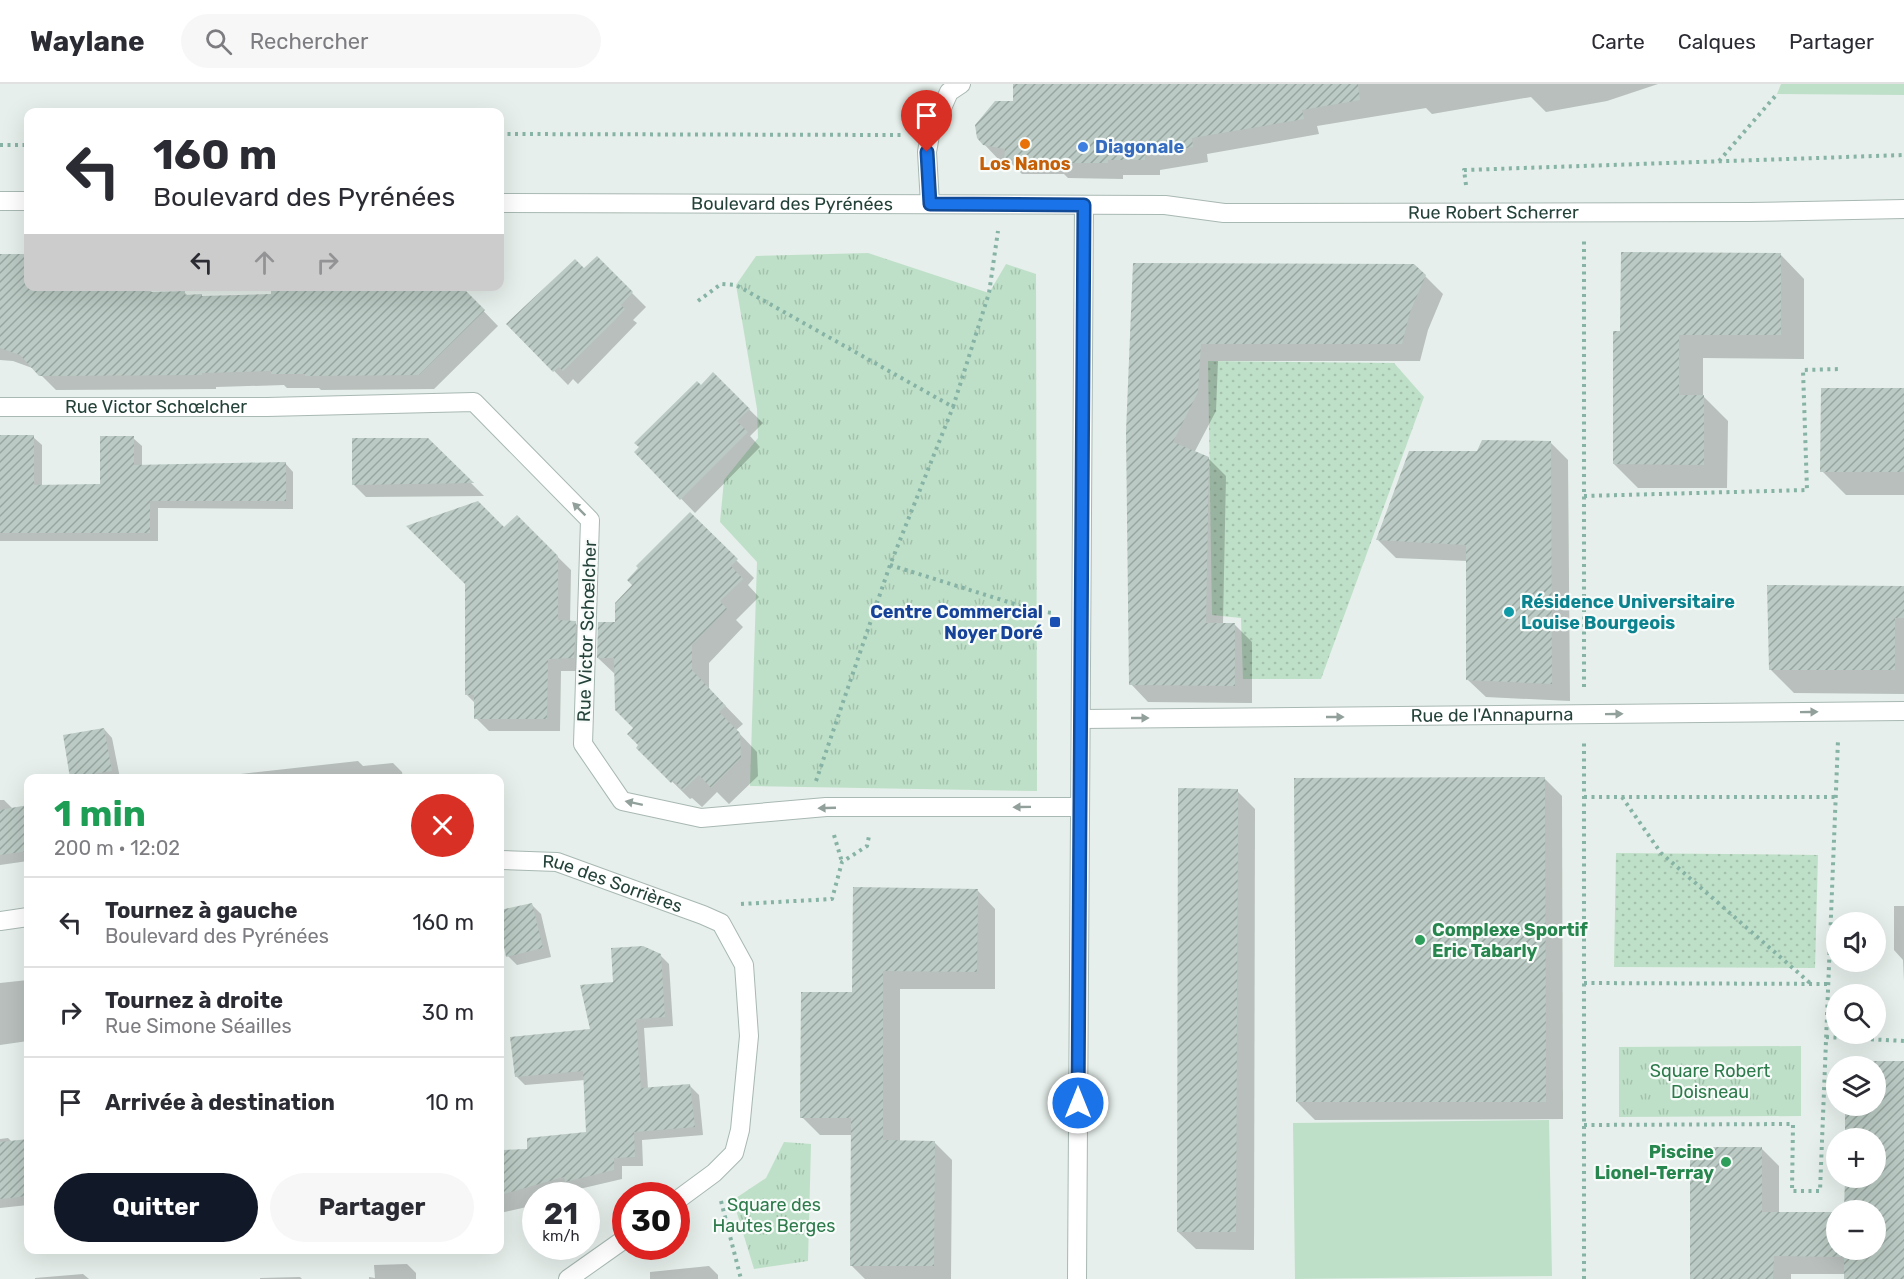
<!DOCTYPE html>
<html lang="fr">
<head>
<meta charset="utf-8">
<style>
	body { margin:0; font-family:Rubik,sans-serif; background:#f7f7f7; color:#2b2b33; height:100vh; display:flex; flex-direction:column; font-size:22px; white-space:nowrap }
	* { box-sizing:border-box; margin:0 }
	p { font-size:20px; color:#7c7c81 }
	.icon { flex:none; width:33px; height:33px; fill:none; stroke:currentColor; stroke-width:2; stroke-linecap:round; stroke-linejoin:round }
	.map { position:relative; flex:1; overflow:hidden }
	.panel { position:absolute; left:24px; top:690px; width:480px; height:480px; display:flex; flex-direction:column; background:#fff; border-radius:12px; box-shadow:0 6px 24px #0002 }
	.panel>* { flex:none }
	.guide { position:absolute; left:24px; top:24px; width:480px; height:183px; border-radius:12px; box-shadow:0 6px 24px #0002; background:#fff; color:#2b2b33; overflow:hidden }
	.controls { position:absolute; left:1826px; top:828px; display:grid; gap:12px }
	.controls a { display:grid; place-items:center; width:60px; height:60px; border-radius:50%; background:#fff; box-shadow:0 6px 24px #0002; font-size:30px }
	.speed { position:absolute; left:522px; top:1098px; display:flex; gap:12px; font-size:30px; font-weight:700; text-align:center }
	.speed>* { display:grid; place-content:center; width:78px; height:78px; border-radius:50%; background:#fff; box-shadow:0 6px 24px #0002; line-height:1 }
	.speed small { font-size:15px; font-weight:400 }
	.speed .limit { border:9px solid #d22; background:#fff; color:#111 }
	.pin { position:absolute; display:grid; place-items:center; width:51px; height:51px; color:#fff; margin:-62px -26px; border-radius:50% 50% 50% 0; rotate:-45deg; box-shadow:0 0 6px #0007 }
	.pin .icon { rotate:45deg }
	.me { position:absolute; width:66px; margin:-33px; rotate:0deg; stroke-linejoin:round; filter:drop-shadow(0 0 4px #0008) }
	.turn { display:flex; align-items:center; gap:21px; height:126px; padding:0 30px; font-size:27px }
	.turn .icon { width:78px; height:78px; stroke-width:2.5 }
	.turn b { display:block; font-size:42px; line-height:51px }
	.lanes { display:flex; align-items:center; height:57px; padding:0 30px; background:#0003; justify-content:center; gap:30px; direction:ltr }
	.lanes .off { opacity:.35 }
	.round { display:grid; place-items:center; flex:none; width:63px; height:63px; border-radius:32px; background:#f7f7f7 }
	.headline { display:flex; align-items:center; justify-content:space-between; height:102px; padding:0 30px }
	h1 { font-size:36px; font-weight:700; line-height:45px; color:#1e9e55 }
	.cta { display:flex; gap:12px; margin-top:auto; padding:12px 30px }
	.cta a { flex:1; height:69px; border-radius:36px; background:#111827; color:#fff; font-size:24px; font-weight:700; line-height:69px; text-align:center }
	.cta a+a { background:#f7f7f7; color:#2b2b33 }
	ul { padding:0; list-style:none }
	li { display:flex; align-items:center; gap:18px; height:90px; padding:0 30px; border-top:2px solid #e1e1e2 }
	li div { flex:1 }
	li b { display:block; font-size:22px }
	li em { font-style:normal }
	header { display:flex; align-items:center; gap:36px; box-sizing:border-box; height:84px; padding:0 30px; background:#fff; border-bottom:2px solid #e1e1e2 }
	header strong { font-size:28px }
	nav { display:flex; gap:33px; margin-inline-start:auto; font-size:21px }
	.search { width:420px; height:54px; background:#f7f7f7; display:flex; align-items:center; gap:15px; box-sizing:border-box; padding:0 21px; border-radius:33px; color:#7c7c81; font-size:22px }
	.map>svg:first-child { display:block }
	.grass { fill:url(#grass-dots) }
	.park { fill:url(#park-tufts) }
	.garden { fill:#bfe0c8 }
	.shadow { fill:#0003 }
	.building { fill:url(#building-hatch) }
	.lines { fill:none; stroke-linecap:round; stroke-linejoin:round }
	.minor-casing { stroke:#a8b8b2; stroke-width:20 }
	.path { stroke:#86b3a5; stroke-width:4; stroke-dasharray:3 4.5; stroke-linecap:butt }
	.minor { stroke:#fff; stroke-width:18 }
	.oneway { fill:#92a09c }
	.route-casing { stroke:#114b97; stroke-width:15 }
	.route { stroke:#1a73e8; stroke-width:10 }
	.food-dot { fill:#e8710a; stroke:#f7fbf9; stroke-width:2 }
	.shop-dot { fill:#3f7fe0; stroke:#f7fbf9; stroke-width:2 }
	.culture-dot { fill:#0f9aa8; stroke:#f7fbf9; stroke-width:2 }
	.transit-dot { fill:#1a4fb4; stroke:#f7fbf9; stroke-width:2 }
	.leisure-dot { fill:#2e9e5b; stroke:#f7fbf9; stroke-width:2 }
	.labels { text-anchor:middle; dominant-baseline:central; stroke-width:4.5; stroke-linejoin:round; paint-order:stroke }
	.shop-label { font-size:18px; font-weight:bold; fill:#366cbe; stroke:#f7fbf9; text-anchor:start }
	.food-label { font-size:18px; font-weight:bold; fill:#c56008; stroke:#f7fbf9 }
	.street-label { font-size:18px; fill:#24423a; stroke:#f7fbf9 }
	.culture-label { font-size:18px; font-weight:bold; fill:#0d838f; stroke:#f7fbf9; text-anchor:start }
	.transit-label { font-size:18px; font-weight:bold; fill:#164399; stroke:#f7fbf9; text-anchor:end }
	.leisure-label { font-size:18px; font-weight:bold; fill:#27864d; stroke:#f7fbf9; text-anchor:start }
	.park-label { font-size:18px; fill:#2d7a4b; stroke:#f7fbf9 }
</style>
</head>
<body>
<header>
<strong>Waylane</strong>
<div class="search"><svg class="icon" aria-label="search" viewBox="0 0 24 24"><circle cx="10" cy="10" r="6"/><path d="M15 15l6 6"/></svg>Rechercher</div>
<nav><a>Carte</a><a>Calques</a><a>Partager</a></nav>
</header>
<div class="map">
<svg width="1904" height="1195" viewBox="0 0 1904 1195">
	<defs>
		<pattern id="grass-dots" width="8" height="8" patternUnits="userSpaceOnUse" patternTransform="scale(1.5)"><rect width="8" height="8" fill="#bfe0c8"/><path d="M2 2h.1M6 6h.1" fill="none" stroke="#a4c1ad" stroke-width="1.8" stroke-linecap="round"/></pattern>
		<pattern id="park-tufts" width="24" height="20" patternUnits="userSpaceOnUse" patternTransform="scale(1.5)"><rect width="24" height="20" fill="#bfe0c8"/><path d="M3 7l-1-3M5 7V3M7 7l1-3M15 17l-1-3M17 17v-4M19 17l1-3" fill="none" stroke="#a4c1ad"/></pattern>
		<pattern id="building-hatch" width="6" height="6" patternUnits="userSpaceOnUse" patternTransform="scale(1.5)"><rect width="6" height="6" fill="#bbcac4"/><path d="M-1 1l2-2M0 6l6-6M5 7l2-2" fill="none" stroke="#98a6a0"/></pattern>
	</defs>
	<rect width="100%" height="100%" fill="#e6efeb"/>
	<!-- grass -->
	<g class="grass">
		<polygon points="1208,277 1394,279 1424,313 1321,595 1243,595 1241,534 1212,531"/>
		<polygon points="1616,769 1818,771 1815,884 1614,883"/>
	</g>
	<!-- park -->
	<g class="park">
		<polygon points="868,169 989,209 1006,180 1036,190 1037,707 750,702 757,478 720,438 724,396 758,354 757,325 736,201 756,172"/>
		<polygon points="1801,962 1801,1032 1619,1033 1619,963"/>
		<polygon points="784,1058 811,1060 808,1177 754,1185 733,1116 766,1094"/>
	</g>
	<!-- garden -->
	<g class="garden">
		<polygon points="1781,0 1904,0 1904,11 1777,10"/>
		<polygon points="1549,1036 1552,1192 1295,1195 1293,1039"/>
	</g>
	<!-- shadow -->
	<g class="shadow">
		<polygon points="1017,0 1658,0 1607,17 1546,28 1531,13 1432,30 1426,24 1317,42 1319,50 1207,70 1208,78 1160,86 1160,91 1123,91 1123,95 1068,94 1064,90 1022,90 1010,78 1000,77 984,60 1014,18"/>
		<polygon points="1780,170 1804,195 1804,275 1703,274 1703,312 1728,337 1727,404 1638,404 1614,380 1622,249"/>
		<polygon points="0,171 28,171 28,202 77,202 77,207 151,207 153,210 184,208 188,212 203,213 394,207 394,202 464,202 465,208 498,242 434,305 321,306 319,304 287,304 284,301 216,303 216,305 56,306 35,285 13,277 0,276"/>
		<polygon points="597,174 646,223 633,236 637,239 578,300 573,295 568,301 508,240 584,186"/>
		<polygon points="1135,180 1425,192 1443,210 1428,246 1420,277 1218,277 1216,327 1194,369 1208,374 1226,392 1223,540 1234,540 1252,558 1252,619 1148,618 1131,600"/>
		<polygon points="713,290 763,339 750,352 760,363 695,429 636,368"/>
		<polygon points="1904,306 1904,411 1846,411 1822,387"/>
		<polygon points="33,353 42,361 42,402 101,402 133,354 142,362 142,382 285,379 293,388 293,425 158,424 158,457 0,457 0,402"/>
		<polygon points="428,356 484,412 366,413 353,400"/>
		<polygon points="1550,358 1568,376 1570,617 1486,613 1468,596 1468,477 1396,474 1378,456 1478,369"/>
		<polygon points="690,430 754,494 748,501 759,513 736,536 743,543 709,579 709,605 743,640 736,646 757,668 758,692 729,720 717,708 702,723 692,714 690,715 638,664 640,661 635,644 616,591 598,574 634,501"/>
		<polygon points="517,433 571,486 570,538 575,539 588,552 587,587 561,587 560,647 489,647 476,634 475,619 467,611 504,445"/>
		<polygon points="1904,504 1904,610 1794,609 1770,585"/>
		<polygon points="104,645 112,654 120,694 72,694 65,652"/>
		<polygon points="358,677 363,682 393,679 402,688 403,694 205,694"/>
		<polygon points="1544,694 1562,712 1563,1035 1315,1036 1297,1018"/>
		<polygon points="1237,707 1255,725 1254,1166 1196,1165 1178,1148"/>
		<polygon points="0,716 4,716 13,725 28,723 28,777 0,781"/>
		<polygon points="1904,747 1904,897 1903,876 1894,866 1894,822 1904,822"/>
		<polygon points="978,807 995,825 995,905 900,905 900,1057 934,1058 952,1076 951,1195 865,1195 852,1182 853,1051 820,1051 802,1033 853,910"/>
		<polygon points="531,820 541,830 551,873 517,881 508,872 500,837 500,828"/>
		<polygon points="660,871 669,880 673,942 644,944 648,1005 690,1002 699,1011 703,1051 642,1056 643,1082 622,1082 622,1095 575,1106 571,1102 536,1112 530,1113 531,1122 500,1129 500,1067 529,1067 587,1050 585,996 525,1001 516,992 591,946 615,900"/>
		<polygon points="28,896 28,957 0,961 0,899"/>
		<polygon points="1846,978 1904,978 1904,1195 1846,1195 1846,1190 1791,1190 1791,1195 1691,1195 1761,1064 1779,1082 1779,1129 1836,1130 1836,1166 1875,1166 1875,1126 1846,1126 1846,1094 1875,1094 1875,1054 1846,1054 1846,1022 1875,1022 1875,982 1846,982"/>
		<polygon points="8,1054 12,1058 28,1056 28,1121 0,1124 0,1055"/>
		<polygon points="407,1180 416,1189 416,1195 369,1195 369,1193 375,1194 374,1181"/>
		<polygon points="709,1182 718,1191 718,1195 650,1195 650,1188"/>
		<polygon points="83,1190 89,1195 35,1195 35,1194"/>
		<polygon points="300,1193 302,1195 260,1195 260,1194"/>
	</g>
	<!-- building -->
	<g class="building">
		<polygon points="1013,0 1358,0 1360,16 1302,26 1304,35 1192,54 1193,63 1145,71 1145,76 1108,76 1108,79 1051,79 1051,75 1004,75 1005,65 983,61 977,54 975,41 995,17 1013,17"/>
		<polygon points="1621,168 1781,169 1781,251 1679,251 1679,311 1704,311 1704,381 1613,380 1613,247 1620,247"/>
		<polygon points="0,170 28,170 28,202 63,202 63,205 151,206 151,208 185,207 185,211 202,210 202,212 271,210 271,206 393,206 393,202 461,202 485,226 419,291 305,292 305,290 271,290 271,287 202,289 202,291 39,292 20,271 0,264"/>
		<polygon points="597,172 633,208 621,221 625,225 612,239 563,287 559,283 553,288 506,240 575,175 584,184"/>
		<polygon points="1133,179 1414,180 1426,191 1410,228 1402,260 1201,260 1198,308 1173,358 1209,373 1206,539 1235,539 1235,602 1129,601 1126,348"/>
		<polygon points="713,288 750,325 737,337 748,348 680,416 634,368 639,363 634,359 697,297 701,301"/>
		<polygon points="1821,304 1904,304 1904,388 1820,388"/>
		<polygon points="0,351 34,351 34,401 100,400 100,352 134,352 134,381 286,378 286,417 150,417 150,449 0,449"/>
		<polygon points="352,354 428,354 474,399 352,401"/>
		<polygon points="1482,356 1551,357 1552,600 1466,596 1466,461 1376,456 1409,367 1477,367"/>
		<polygon points="478,417 504,443 517,431 558,472 558,536 576,537 574,574 548,575 547,635 474,635 474,611 465,611 465,500 406,442"/>
		<polygon points="690,428 738,475 731,482 743,495 720,517 727,525 692,561 692,586 726,622 719,628 740,649 741,674 711,704 699,691 683,706 674,697 671,699 636,664 638,661 627,650 633,644 615,626 614,574 597,574 598,538 615,538 615,519 632,501 627,496 638,484 636,482"/>
		<polygon points="1767,501 1904,502 1904,534 1895,534 1895,586 1769,586"/>
		<polygon points="104,644 112,687 70,694 63,651"/>
		<polygon points="1545,693 1546,1018 1296,1018 1294,694"/>
		<polygon points="1178,704 1238,705 1236,1148 1177,1148"/>
		<polygon points="28,721 28,767 0,771 0,726"/>
		<polygon points="853,803 978,805 977,888 883,887 883,1056 935,1057 934,1182 850,1182 851,1034 800,1034 801,908 852,908"/>
		<polygon points="532,819 543,864 506,873 500,843 500,826"/>
		<polygon points="643,862 661,870 665,933 636,935 641,1004 690,1000 695,1043 634,1048 635,1073 614,1074 614,1086 565,1098 564,1093 500,1111 500,1066 527,1065 527,1054 586,1048 583,987 515,993 510,953 590,945 580,901 613,898 611,864"/>
		<polygon points="1845,977 1904,977 1904,1195 1844,1195 1844,1173 1774,1172 1773,1195 1690,1195 1690,1063 1762,1063 1762,1128 1836,1128 1836,1166 1875,1166 1875,1126 1844,1126 1845,1094 1875,1094 1875,1054 1845,1054 1845,1022 1875,1022 1875,982 1845,982"/>
		<polygon points="28,1055 28,1112 0,1115 0,1058"/>
	</g>
	<g class="lines">
		<!-- minor casing -->
		<g class="minor-casing">
			<g id="minor">
				<polyline points="0,117 28,117"/>
				<path id="s1" d="M500,119L1165,121L1224,129L1749,128L1904,125"/>
				<polyline points="930,120 927,68 930,51 949,8 961,0"/>
				<path id="s2" d="M0,323H267L474,318L590,436L583,660L622,717L701,734L826,723H1080"/>
				<path id="s3" d="M1081,635L1904,627"/>
				<path id="s4" d="M500,776L557,778L703,831L721,839L744,881L749,952L740,1046L734,1069L714,1089L676,1117"/>
				<polyline points="0,837 28,833"/>
				<polyline points="568,1195 626,1154"/>
				<polyline points="1077,1195 1084,121"/>
			</g>
		</g>
		<!-- path -->
		<g class="path">
			<polyline points="500,50 901,51"/>
			<polyline points="0,61 28,61"/>
			<polyline points="1719,77 1777,10"/>
			<polyline points="1466,101 1464,86 1904,71"/>
			<polyline points="698,217 721,200 736,201 953,323 989,209 998,147"/>
			<polyline points="1584,412 1807,406 1803,286 1840,285"/>
			<polyline points="890,481 1037,527 1053,529"/>
			<polyline points="1584,603 1584,155"/>
			<polyline points="816,697 890,481 953,323"/>
			<polyline points="1584,713 1835,713"/>
			<polyline points="1622,713 1661,769 1810,899"/>
			<polyline points="834,751 842,778"/>
			<polyline points="741,820 832,815 842,778 867,762 869,752"/>
			<polyline points="1584,899 1828,900"/>
			<polyline points="1826,953 1904,957"/>
			<polyline points="1584,1041 1793,1040 1792,1107 1820,1107 1838,656"/>
			<polyline points="721,1117 741,1195"/>
			<polyline points="1584,1195 1584,659"/>
		</g>
		<!-- minor -->
		<use href="#minor" class="minor"/>
	</g>
	<!-- one-way arrows -->
	<defs><path id="oneway-solid" d="M-6-.8H1V-3.2L6.5 0L1 3.2V.8H-6Z" transform="scale(1.5)"/></defs>
	<g class="oneway">
		<use href="#oneway-solid" transform="translate(579 425) rotate(-135)"/>
		<use href="#oneway-solid" transform="translate(1809 628) rotate(-1)"/>
		<use href="#oneway-solid" transform="translate(1614 630) rotate(-1)"/>
		<use href="#oneway-solid" transform="translate(1335 633)"/>
		<use href="#oneway-solid" transform="translate(1140 634)"/>
		<use href="#oneway-solid" transform="translate(634 719) rotate(-168)"/>
		<use href="#oneway-solid" transform="translate(1022 723) rotate(179)"/>
		<use href="#oneway-solid" transform="translate(827 724) rotate(178)"/>
	</g>
	<g class="lines">
		<!-- route casing -->
		<g class="route-casing">
			<polyline id="route" points="927,68 930,120 1084,121 1078,1019"/>
		</g>
		<!-- route -->
		<use href="#route" class="route"/>
	</g>
	<!-- markers -->
	<circle class="food-dot" cx="1025" cy="60" r="6"/>
	<circle class="shop-dot" cx="1083" cy="63" r="6"/>
	<circle class="culture-dot" cx="1509" cy="528" r="6"/>
	<rect class="transit-dot" x="1049" y="532" width="12" height="12" rx="3"/>
	<g class="leisure-dot">
		<circle cx="1420" cy="856" r="6"/>
		<circle cx="1726" cy="1078" r="6"/>
	</g>
	<g class="labels">
		<!-- shop labels -->
		<g class="shop-label">
			<text x="1095" y="63">Diagonale</text>
		</g>
		<!-- food labels -->
		<g class="food-label">
			<text x="1025" y="80">Los Nanos</text>
		</g>
		<!-- street labels -->
		<g class="street-label">
			<text stroke="none"><textPath href="#s1" startOffset="292">Boulevard des Pyrénées</textPath></text>
			<text stroke="none"><textPath href="#s1" startOffset="994">Rue Robert Scherrer</textPath></text>
			<text stroke="none"><textPath href="#s2" startOffset="156">Rue Victor Schœlcher</textPath></text>
			<text transform="translate(587 547) rotate(-88)">Rue Victor Schœlcher</text>
			<text stroke="none"><textPath href="#s3" startOffset="411">Rue de l'Annapurna</textPath></text>
			<text stroke="none"><textPath href="#s4" startOffset="116">Rue des Sorrières</textPath></text>
		</g>
		<!-- culture labels -->
		<g class="culture-label">
			<text x="1521" y="518">Résidence Universitaire<tspan x="1521" dy="21">Louise Bourgeois</tspan></text>
		</g>
		<!-- transit labels -->
		<g class="transit-label">
			<text x="1043" y="528">Centre Commercial<tspan x="1043" dy="21">Noyer Doré</tspan></text>
		</g>
		<!-- leisure labels -->
		<g class="leisure-label">
			<text x="1432" y="846">Complexe Sportif<tspan x="1432" dy="21">Eric Tabarly</tspan></text>
			<text x="1714" y="1068" text-anchor="end">Piscine<tspan x="1714" dy="21">Lionel-Terray</tspan></text>
		</g>
		<!-- park labels -->
		<g class="park-label">
			<text x="1710" y="987">Square Robert<tspan x="1710" dy="21">Doisneau</tspan></text>
			<text x="774" y="1121">Square des<tspan x="774" dy="21">Hautes Berges</tspan></text>
		</g>
	</g>
</svg>
<div class="controls">
<a><svg class="icon" aria-label="sound" viewBox="0 0 24 24"><path d="M4 9h4l5-4v14l-5-4H4zM17 9q2 3 0 6"/></svg></a>
<a><svg class="icon" aria-label="search" viewBox="0 0 24 24"><circle cx="10" cy="10" r="6"/><path d="M15 15l6 6"/></svg></a>
<a><svg class="icon" aria-label="layers" viewBox="0 0 24 24"><path d="M12 4l9 5-9 5-9-5zM3 14l9 5 9-5"/></svg></a>
<a>+</a>
<a>−</a>
</div>
<div class="speed"><div>21<small>km/h</small></div><div class="limit">30</div></div>
<div class="pin" style="left:927px;top:68px;background:#d93025"><svg class="icon" aria-label="arrive" viewBox="0 0 24 24"><path d="M6 21V4h12l-3 4 3 4H6"/></svg></div>
<svg class="me" style="left:1078px;top:1019px" viewBox="-20 -20 40 40"><circle r="17" fill="#1a73e8" stroke="#fff" stroke-width="3"/><path d="M0-11L8 9 0 5-8 9z" fill="#fff"/></svg>
<div class="guide">
<div class="turn"><svg class="icon" aria-label="left" viewBox="0 0 24 24"><path d="M17 20v-9H6M10 6l-5 5 5 5"/></svg><div><b>160 m</b>Boulevard des Pyrénées</div></div>
<div class="lanes"><svg class="icon" aria-label="left" viewBox="0 0 24 24"><path d="M17 20v-9H6M10 6l-5 5 5 5"/></svg><svg class="icon off" aria-label="ahead" viewBox="0 0 24 24"><path d="M12 20V5M6 11l6-6 6 6"/></svg><svg class="icon off" aria-label="right" viewBox="0 0 24 24"><path d="M7 20v-9h11M14 6l5 5-5 5"/></svg></div>
</div>
<section class="panel">
<div class="headline"><div><h1>1 min</h1><p>200 m · 12:02</p></div><a class="round" style="background:#d93025;color:#fff"><svg class="icon" aria-label="close" viewBox="0 0 24 24"><path d="M6 6l12 12M18 6L6 18"/></svg></a></div>
<ul>
<li><svg class="icon" aria-label="left" viewBox="0 0 24 24"><path d="M17 20v-9H6M10 6l-5 5 5 5"/></svg><div><b>Tournez à gauche</b><p>Boulevard des Pyrénées</p></div><em>160 m</em></li>
<li><svg class="icon" aria-label="right" viewBox="0 0 24 24"><path d="M7 20v-9h11M14 6l5 5-5 5"/></svg><div><b>Tournez à droite</b><p>Rue Simone Séailles</p></div><em>30 m</em></li>
<li><svg class="icon" aria-label="arrive" viewBox="0 0 24 24"><path d="M6 21V4h12l-3 4 3 4H6"/></svg><div><b>Arrivée à destination</b></div><em>10 m</em></li>
</ul>
<div class="cta"><a>Quitter</a><a>Partager</a></div>
</section>
</div>
</body>
</html>
